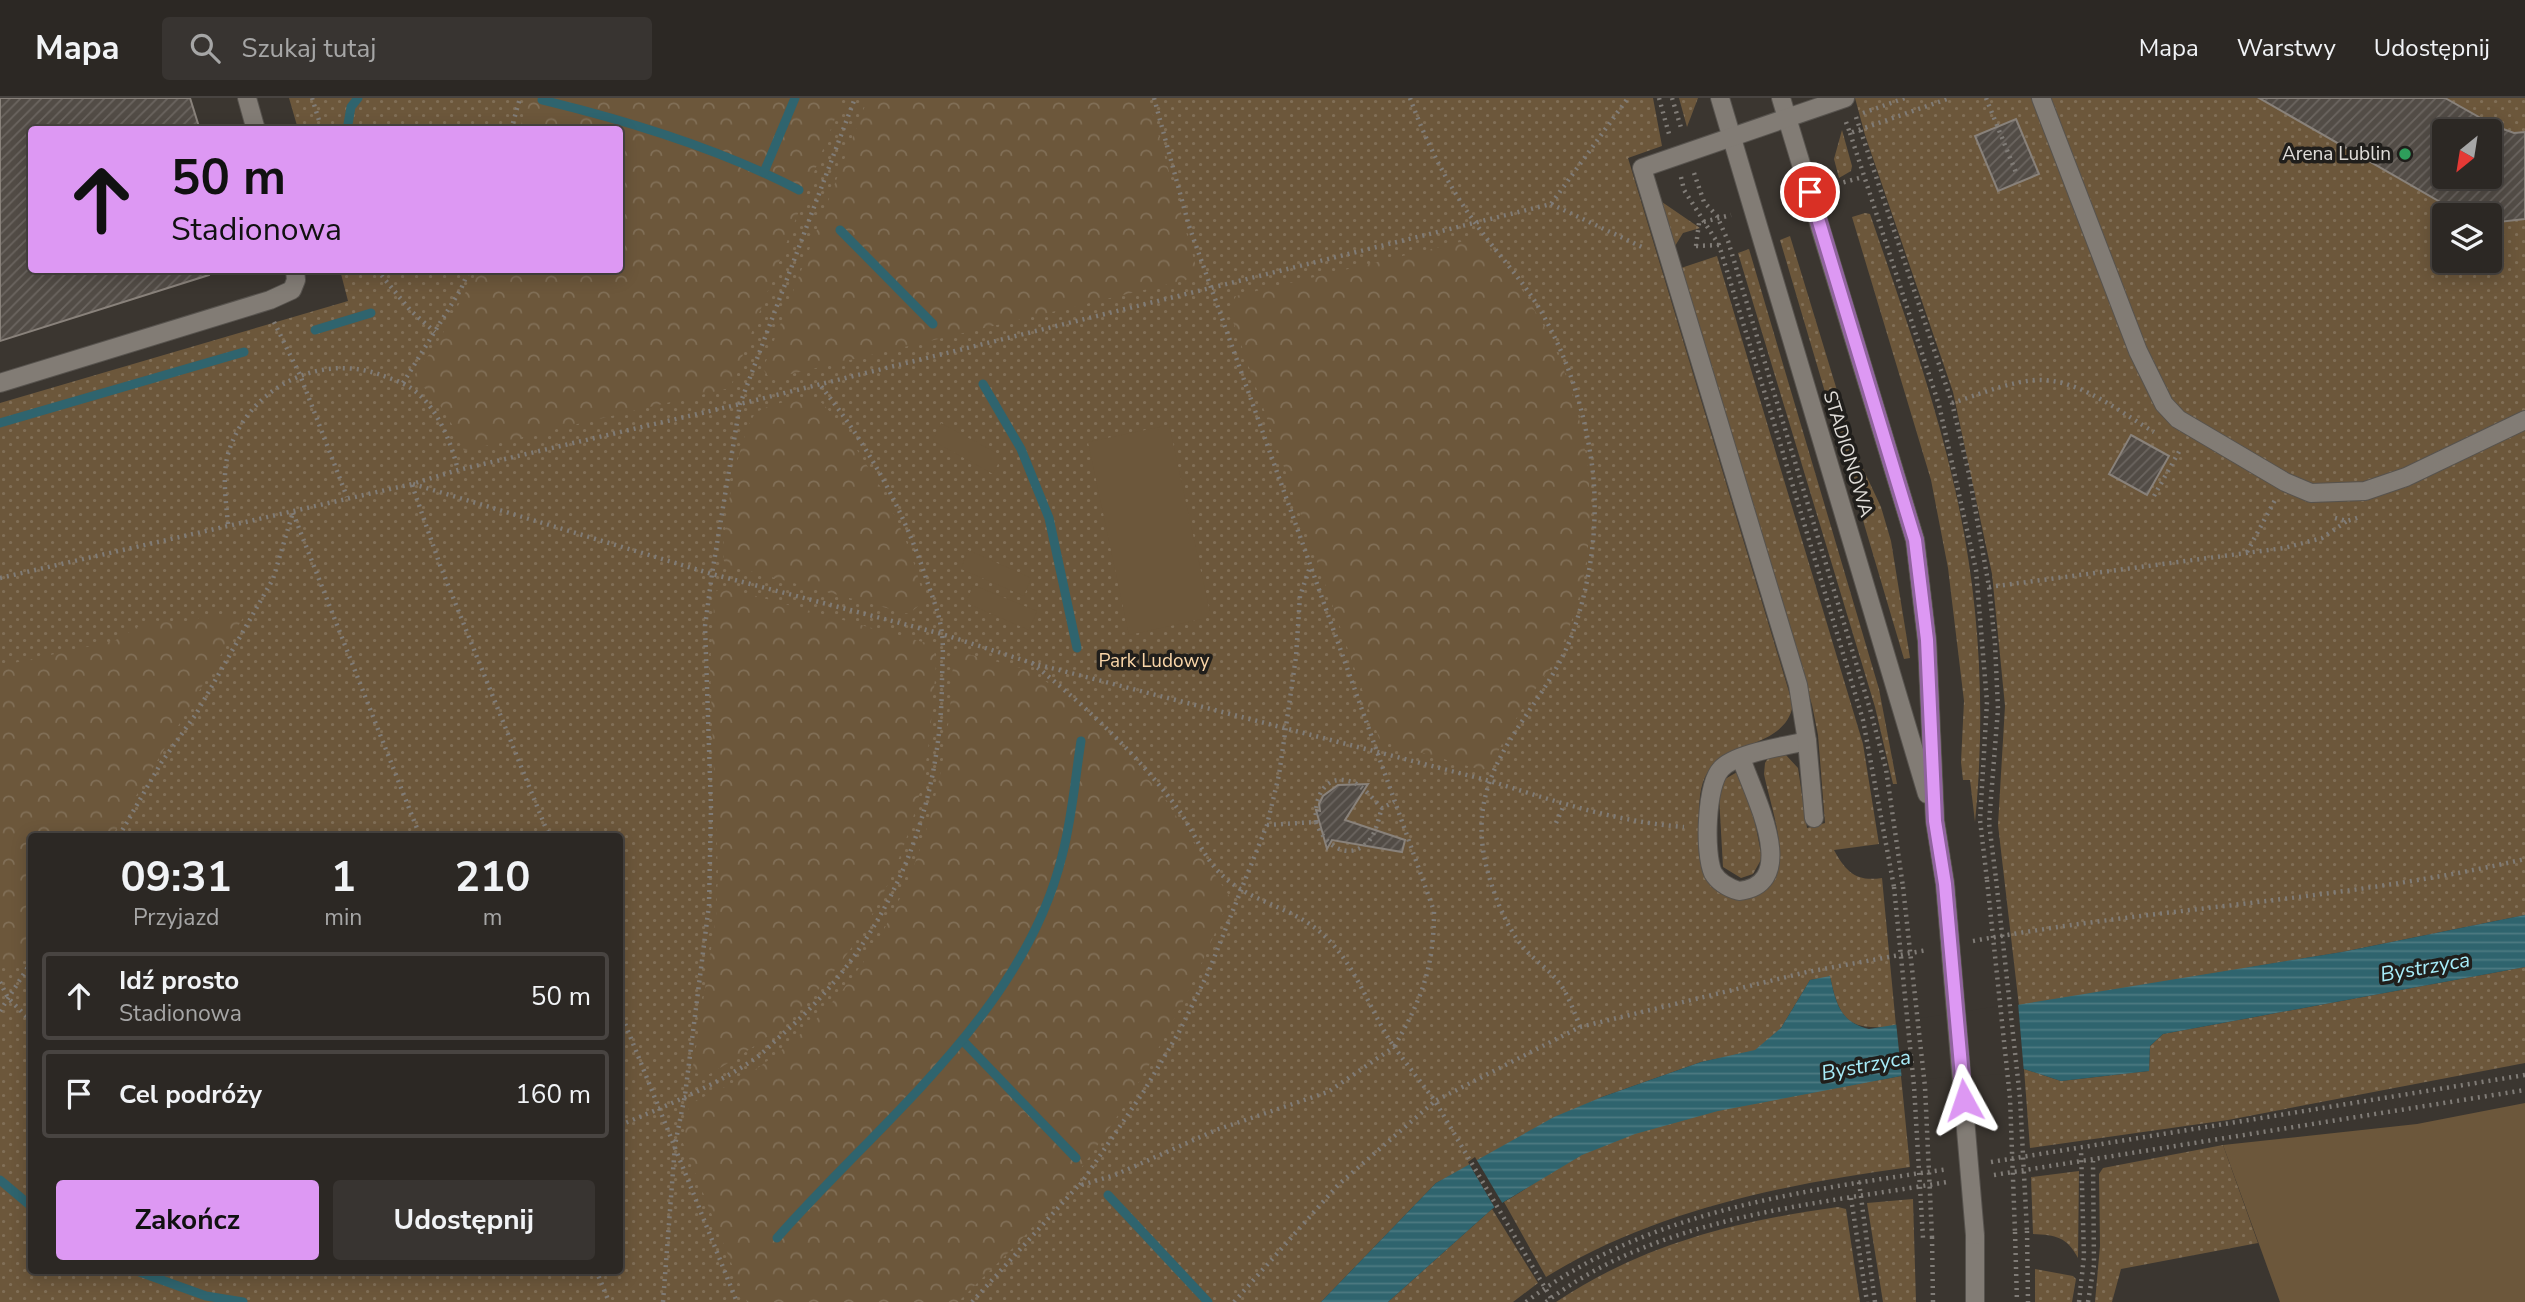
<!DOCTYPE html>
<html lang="pl">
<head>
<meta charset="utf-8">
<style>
	body { margin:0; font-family:"Nunito Sans",sans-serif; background:#383431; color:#f1f3f6; height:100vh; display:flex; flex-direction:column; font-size:26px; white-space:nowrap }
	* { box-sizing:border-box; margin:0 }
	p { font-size:23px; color:#a6a6a6 }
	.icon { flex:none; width:38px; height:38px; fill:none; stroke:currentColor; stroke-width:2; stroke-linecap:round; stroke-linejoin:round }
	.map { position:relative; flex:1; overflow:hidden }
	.drawer { position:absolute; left:28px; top:735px; width:595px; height:441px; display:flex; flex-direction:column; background:#2c2824; border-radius:7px; box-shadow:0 4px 18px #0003,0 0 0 2px #484441 }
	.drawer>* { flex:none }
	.top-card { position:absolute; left:28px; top:28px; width:595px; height:147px; border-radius:7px; box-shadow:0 4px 18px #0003,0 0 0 2px #484441; background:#dd98f3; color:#111; overflow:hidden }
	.needle { width:46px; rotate:210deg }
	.buttons { position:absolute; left:2432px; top:21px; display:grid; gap:14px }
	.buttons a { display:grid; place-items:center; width:70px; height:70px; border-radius:7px; background:#2c2824; box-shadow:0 4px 18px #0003,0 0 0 2px #484441; font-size:35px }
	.pin { position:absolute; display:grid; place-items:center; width:60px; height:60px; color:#fff; margin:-30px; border:4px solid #fff; border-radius:50%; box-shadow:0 2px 7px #0007 }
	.me { position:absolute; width:77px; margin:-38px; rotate:355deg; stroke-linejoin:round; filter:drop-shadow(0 0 5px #0008) }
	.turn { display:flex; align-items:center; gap:24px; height:147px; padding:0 28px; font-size:32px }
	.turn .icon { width:91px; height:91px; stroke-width:2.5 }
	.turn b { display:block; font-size:49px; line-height:60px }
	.eta { display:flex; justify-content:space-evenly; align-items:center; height:119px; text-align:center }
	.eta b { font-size:42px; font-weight:700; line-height:49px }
	.action { display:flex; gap:14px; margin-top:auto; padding:14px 28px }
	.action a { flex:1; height:80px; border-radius:7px; background:#dd98f3; color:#111; font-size:28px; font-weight:700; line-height:80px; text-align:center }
	.action a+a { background:#383431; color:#f1f3f6 }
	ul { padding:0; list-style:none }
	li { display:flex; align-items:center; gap:21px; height:88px; margin:0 14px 10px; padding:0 14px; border:4px solid #484441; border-radius:7px }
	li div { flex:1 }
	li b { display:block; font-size:26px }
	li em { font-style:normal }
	header { display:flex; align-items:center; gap:42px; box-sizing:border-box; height:98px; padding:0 35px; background:#2c2824; border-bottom:2px solid #484441 }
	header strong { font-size:33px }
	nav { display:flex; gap:38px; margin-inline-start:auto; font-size:24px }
	.search { width:490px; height:63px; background:#383431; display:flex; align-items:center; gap:18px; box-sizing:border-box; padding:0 24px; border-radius:7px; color:#a6a6a6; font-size:26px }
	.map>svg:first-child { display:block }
	.grass { fill:url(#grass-dots); fill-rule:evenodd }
	.forest { fill:url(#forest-crowns) }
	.garden { fill:#6c573b }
	.water { fill:url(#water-rules) }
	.pier { fill:#3b3630 }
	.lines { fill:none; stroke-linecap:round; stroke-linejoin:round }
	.stream { stroke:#2f646e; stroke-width:9 }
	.building { fill:url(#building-hatch); stroke:#89827b; stroke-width:2; fill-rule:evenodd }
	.minor-casing { stroke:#57534e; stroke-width:20 }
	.path { stroke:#807c77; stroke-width:4.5; stroke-dasharray:2 5; stroke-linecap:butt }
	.minor { stroke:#827c75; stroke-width:18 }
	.minor-bridge-casing { stroke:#57534e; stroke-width:20; stroke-linecap:butt }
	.path-bridge { stroke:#807c77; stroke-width:4.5; stroke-dasharray:2 5; stroke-linecap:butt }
	.minor-bridge { stroke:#827c75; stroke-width:18 }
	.route-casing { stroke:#90639e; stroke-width:18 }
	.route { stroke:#dd98f3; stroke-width:12 }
	.leisure-dot { fill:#2e9e5b; stroke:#201e1b; stroke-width:2.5 }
	.labels { text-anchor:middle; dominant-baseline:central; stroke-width:7; stroke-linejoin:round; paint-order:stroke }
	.poi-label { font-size:19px; fill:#e0ddd9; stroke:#201e1b; text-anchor:end }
	.street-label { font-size:19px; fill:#e0ddd9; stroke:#201e1b }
	.park-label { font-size:19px; fill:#f9d5a8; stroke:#201e1b }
	.water-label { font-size:21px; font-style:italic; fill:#a7ecf9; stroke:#201e1b }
</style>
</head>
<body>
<header>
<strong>Mapa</strong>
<div class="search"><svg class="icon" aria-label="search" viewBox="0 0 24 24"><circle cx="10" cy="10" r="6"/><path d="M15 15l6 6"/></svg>Szukaj tutaj</div>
<nav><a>Mapa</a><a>Warstwy</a><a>Udostępnij</a></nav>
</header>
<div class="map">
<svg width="2525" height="1204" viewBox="0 0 2525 1204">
	<defs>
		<pattern id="grass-dots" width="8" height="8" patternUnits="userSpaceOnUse" patternTransform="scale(1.75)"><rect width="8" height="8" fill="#6c573b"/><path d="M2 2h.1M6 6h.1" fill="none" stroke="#816f57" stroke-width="1.8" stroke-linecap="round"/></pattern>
		<pattern id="forest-crowns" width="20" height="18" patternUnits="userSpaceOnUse" patternTransform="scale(1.75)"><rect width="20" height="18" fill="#6c573b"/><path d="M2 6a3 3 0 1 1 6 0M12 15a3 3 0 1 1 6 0" fill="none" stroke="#816f57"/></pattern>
		<pattern id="water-rules" width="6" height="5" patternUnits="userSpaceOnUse" patternTransform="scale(1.75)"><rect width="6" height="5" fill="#2f646e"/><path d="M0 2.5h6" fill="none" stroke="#4d7a82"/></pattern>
		<pattern id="building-hatch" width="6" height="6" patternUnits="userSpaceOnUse" patternTransform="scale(1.75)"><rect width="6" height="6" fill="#524c46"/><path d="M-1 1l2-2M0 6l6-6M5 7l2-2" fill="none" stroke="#6b6560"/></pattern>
	</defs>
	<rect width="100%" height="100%" fill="#3b3630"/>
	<!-- grass -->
	<g class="grass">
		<path d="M289,0H1653L1662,48L1628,60L1793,607C1784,654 1719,640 1703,684C1695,708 1702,740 1704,765L1741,800C1805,794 1772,717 1764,676L1765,665L1770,657L1785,656L1798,670L1807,730L1825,725L1818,637L1812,607L1681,170L1717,158L1863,646L1879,746L1834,752C1846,774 1856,784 1882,780L1896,928C1849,933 1840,924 1830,879L1810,882L1781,930L1755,953L1701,964L1602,999L1436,1085L1321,1204H0V305L348,203L340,172H620V32L298,31ZM32,738H620V1172H32Z"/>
		<polygon points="1679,0 1698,0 1687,29"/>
		<path d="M1855,0H2525V817L2342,854L2019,908L1998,727L2005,608L1992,476L1953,294L1865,37ZM2445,33H2490V79H2445ZM2445,117H2490V163H2445Z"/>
		<polygon points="1842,32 1852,68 1851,73 1839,80 1834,61"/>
		<polygon points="1662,104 1700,130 1683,135 1675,148"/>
		<path d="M1865,115L1870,116C1901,207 1934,297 1955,391C1980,501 1986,612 1975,724L1970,682H1963L1961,664L1964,603L1948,470L1931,382L1852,119Z"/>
		<polygon points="1790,138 1857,358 1881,409 1891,443 1910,560 1904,561 1780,142"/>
		<polygon points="1749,151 1879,591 1897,686 1893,686 1875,609 1738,155"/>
		<polygon points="1739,673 1748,689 1762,760 1753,776 1741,780 1723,769 1719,698 1725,681"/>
		<polygon points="2525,869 2525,965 2228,1022 2030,1050 2024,971 2061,983 2149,973 2150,948 2163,936"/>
		<path d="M1901,978L1910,1069C1785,1086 1655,1112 1546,1179L1504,1104C1530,1089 1555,1070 1581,1057C1671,1012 1802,997 1901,978Z"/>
		<polygon points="2223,1047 2258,1145 2121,1171 2112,1204 2095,1204 2100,1148 2099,1076 2103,1070"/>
		<path d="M2079,1073L2078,1160C2067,1139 2056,1137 2033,1136L2031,1079Z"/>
		<polygon points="1913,1101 1916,1204 1883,1204 1867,1105"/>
		<path d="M1838,1109L1846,1111L1860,1204H1556C1643,1146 1736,1123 1838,1109Z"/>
		<polygon points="1492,1111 1538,1185 1513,1204 1388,1204"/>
		<polygon points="2035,1171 2073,1178 2076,1181 2072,1204 2035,1204"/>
	</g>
	<!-- forest -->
	<g class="forest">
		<polygon points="528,0 843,0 730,290 464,353 447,316 414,278 439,242 478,172 620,172 620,32 520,31"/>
		<polygon points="868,0 1148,0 1197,172 1186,182 770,281 763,271"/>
		<path d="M1477,140C1498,149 1529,203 1541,223C1597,324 1609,455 1556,560C1547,577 1534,592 1524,608C1511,628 1501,647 1491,668L1482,672L1380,643L1229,212L1236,198Z"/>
		<path d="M814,300C825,305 833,318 840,328C878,379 911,439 924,503L909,516L727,467L724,463C719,443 740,330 756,315C768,305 799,301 814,300Z"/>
		<path d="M723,489L930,546C941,557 933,592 932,608C927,726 873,851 781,928C758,947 732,963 706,978L695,975L693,969L716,819L718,776L710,569L715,494Z"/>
		<polygon points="211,515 243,520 112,738 32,738 31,848 14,871 8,872 0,864 0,568 114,543 150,522 185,526"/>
		<path d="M960,554L1028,572L1056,590L1113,643L1160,694L1230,799C1184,913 1125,1022 1044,1116C1018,1147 987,1175 958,1204H747L683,1045L689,1006C706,997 725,990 742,980C889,889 948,727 953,562Z"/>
	</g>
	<!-- garden -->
	<g class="garden">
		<polygon points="941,325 1002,358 993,376 933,343"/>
		<polygon points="1169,327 1211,519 1129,537 1088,344"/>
		<polygon points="968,452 1031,480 1024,498 961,471"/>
		<polygon points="973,487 1037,513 1029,532 966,505"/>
		<polygon points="2525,1005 2525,1204 2280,1204 2223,1047 2417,1026"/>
	</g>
	<!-- water -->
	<path class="water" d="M2525,817V869L2163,936L2150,948L2149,973L2061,983L2024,971L1901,978L1718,1013L1635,1036L1582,1057L1492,1111L1388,1204H1321L1436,1085L1554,1019L1602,999L1701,964L1755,952L1781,930L1810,882L1830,878C1836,906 1840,924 1869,931L2342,854Z"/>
	<!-- pier -->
	<g class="pier">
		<polygon points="2018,905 2024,975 1902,982 1896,924"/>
		<polygon points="1475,1059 1504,1108 1496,1112 1468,1064"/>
	</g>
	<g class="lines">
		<!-- stream -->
		<g class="stream">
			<path d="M542,2C629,23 720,51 799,92"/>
			<polyline points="347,32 351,9 358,0"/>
			<polyline points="764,74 795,0"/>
			<polyline points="840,132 933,226"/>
			<polyline points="315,232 371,215"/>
			<polyline points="983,286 1021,351 1049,420 1077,550"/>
			<polyline points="0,325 244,254"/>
			<polyline points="964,944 1076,1060"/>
			<polyline points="0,1082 32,1109"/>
			<polyline points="1108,1097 1208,1204"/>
			<path d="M777,1140C879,1024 1024,914 1062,758C1072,721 1075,681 1081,643"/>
			<polyline points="134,1172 206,1198 243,1204"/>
		</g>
	</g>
	<!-- building -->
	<g class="building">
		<polygon points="0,0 190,0 200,32 32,32 32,172 208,172 209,177 0,243"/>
		<path d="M2259,0H2445L2495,28L2514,35L2525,34V121L2490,125V117H2463ZM2445,33H2490V79H2445Z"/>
		<polygon points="2016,21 2039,76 1998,93 1975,38"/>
		<polygon points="2131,337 2169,358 2147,397 2109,376"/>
		<polygon points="1368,686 1345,722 1405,742 1402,754 1332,742 1327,751 1316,712 1320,713 1319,706 1323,698 1338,687"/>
	</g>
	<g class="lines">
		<!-- minor casing -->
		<g class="minor-casing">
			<g id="minor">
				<polyline points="247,0 256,32"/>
				<polyline points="1720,0 1927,696"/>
				<polyline points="1781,0 1915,442 1927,543 1935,723 1945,786"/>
				<polyline points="2041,0 2138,253 2164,306 2178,321 2285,384 2311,395 2365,393 2406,379 2525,322"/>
				<polyline points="0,285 270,202 292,192 296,182 295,172"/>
				<path d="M1741,660C1753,696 1802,786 1739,793C1729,790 1719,785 1713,775C1704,755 1706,687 1721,671C1735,655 1786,648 1807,643"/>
				<polyline points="1814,720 1807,643 1798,587 1642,70 1845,0"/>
				<polyline points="1975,1204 1975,1137"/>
			</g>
		</g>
		<!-- path -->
		<g class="path">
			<polyline points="312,0 322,32"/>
			<path d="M1410,0C1426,44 1448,88 1476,126C1497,156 1524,183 1542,215C1568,261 1583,308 1591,360C1600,418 1592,481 1572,537C1541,619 1462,666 1486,767C1493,795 1505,827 1523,849C1533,861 1547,870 1557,882C1568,895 1574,914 1580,929"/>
			<polyline points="1659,0 1669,36"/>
			<polyline points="1672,0 1682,33"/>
			<polyline points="1986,0 2017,77"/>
			<polyline points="1863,15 1905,0"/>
			<polyline points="1856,19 1952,305 1969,376 1989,489 1995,546 1998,611 1989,725 1996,781"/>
			<polyline points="1846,24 1850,35 1950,0"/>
			<polyline points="511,32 520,0"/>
			<polyline points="1850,35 1939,307 1976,472 1987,604 1980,722 1987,782"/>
			<polyline points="1694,75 1704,104 1717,118 1728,143 1870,611 1886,671 1903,789"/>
			<polyline points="1681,79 1684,92 1719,147 1777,335 1863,622 1894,789"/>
			<polyline points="1830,88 1863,79"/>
			<polyline points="1551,106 1642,149"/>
			<polyline points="1696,148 1699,125 1731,117"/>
			<polyline points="1696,148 1719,147"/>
			<polyline points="377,172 411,213 435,234"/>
			<polyline points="274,224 300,277 347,399"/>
			<polyline points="403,285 461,191 469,172"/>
			<path d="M1952,305C1978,297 2008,284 2036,282C2078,280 2120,314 2154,334"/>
			<path d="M413,386L712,476L942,536L1032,565L1490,683C1554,703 1617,724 1684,729"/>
			<polyline points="412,387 440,467 549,738"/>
			<polyline points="2154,398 2181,350"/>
			<polyline points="293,415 420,738"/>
			<polyline points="2335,420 2347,423 2360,419"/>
			<path d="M228,426C226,403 222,379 228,356C247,291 318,254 381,277C392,281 405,285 415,293C438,311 451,344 458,372"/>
			<polyline points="2247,454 2275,402"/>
			<polyline points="0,480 412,386 458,372 740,306 1551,106 1628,0"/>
			<polyline points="1989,489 2284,450 2322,440 2347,423"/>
			<path d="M1032,565C1084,607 1135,654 1175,707C1192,729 1203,760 1223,778C1247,801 1284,808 1311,827C1354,857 1366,907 1394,949C1422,901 1434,869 1434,813L1189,128L1154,0"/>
			<path d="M1316,724C1323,745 1346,764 1367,745C1376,736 1378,722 1382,710"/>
			<polyline points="1556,725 1564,707"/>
			<path d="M1267,727L1316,724C1314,702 1323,674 1352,684C1362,687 1374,702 1382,710L1394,704"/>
			<polyline points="119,738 161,665 196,616 273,481 293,414"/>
			<path d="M1973,843C2156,809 2344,803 2525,761"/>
			<polyline points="0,884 8,900 32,924"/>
			<polyline points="0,913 32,863"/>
			<polyline points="620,913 737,1204"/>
			<path d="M620,1027C660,1011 718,986 753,962C764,955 774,943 785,934C886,846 941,718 942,584C942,568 944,551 942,536C940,517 932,498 926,480C902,408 867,346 820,287"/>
			<polyline points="1991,1064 2525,977"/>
			<polyline points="1994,1077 2525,992"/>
			<polyline points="1859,1084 1875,1204"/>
			<polyline points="1080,1087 1144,993 1179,934 1208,875 1267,727 1279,677 1296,559 1300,498 1310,469"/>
			<polyline points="1851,1100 1867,1204"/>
			<polyline points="2027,1133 2028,1204"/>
			<polyline points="2015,1134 2017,1204"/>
			<polyline points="1932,1139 1933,1204"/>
			<polyline points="596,1172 609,1204"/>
			<polyline points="663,1204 675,1047 685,997 709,807 711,710 705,528 712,476 740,306 855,0"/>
			<polyline points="972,1204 1078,1088 1115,1077 1216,1032 1328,994 1394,949 1435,1003 1580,929 1807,874 1927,852"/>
			<polyline points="1234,1204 1338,1087 1435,1003 1551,1200"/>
			<path d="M1526,1204C1647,1112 1802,1093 1948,1071"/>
			<path d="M1546,1204C1659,1118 1812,1107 1947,1084"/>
			<polyline points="2079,1204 2084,1158 2081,1051"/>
			<polyline points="2088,1204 2094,1167 2093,1063"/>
		</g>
		<!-- minor -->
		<use href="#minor" class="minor"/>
		<!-- minor-bridge casing -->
		<g class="minor-bridge-casing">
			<polyline id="minor-bridge" points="1945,786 1975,1137"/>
		</g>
		<!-- path-bridge -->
		<g class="path-bridge">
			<polyline points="1996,781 2020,1000 2027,1133"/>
			<polyline points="1987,782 2010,1000 2015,1134"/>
			<polyline points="1894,789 1914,988 1923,1140"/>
			<polyline points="1903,789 1925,989 1932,1139"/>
		</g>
		<!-- minor-bridge -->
		<use href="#minor-bridge" class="minor-bridge"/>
	</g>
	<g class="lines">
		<!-- route casing -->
		<g class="route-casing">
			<polyline id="route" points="1810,94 1915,442 1927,542 1935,723 1945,786 1964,1002"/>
		</g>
		<!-- route -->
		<use href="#route" class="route"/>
	</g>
	<!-- markers -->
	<circle class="leisure-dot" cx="2405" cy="56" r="7"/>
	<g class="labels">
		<!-- poi labels -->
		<g class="poi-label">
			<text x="2391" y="56">Arena Lublin</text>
		</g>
		<!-- street labels -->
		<g class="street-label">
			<text transform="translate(1848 356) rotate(73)">STADIONOWA</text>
		</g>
		<!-- park labels -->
		<g class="park-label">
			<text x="1154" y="563">Park Ludowy</text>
		</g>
		<!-- water labels -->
		<g class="water-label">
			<text transform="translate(2425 869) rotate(-10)">Bystrzyca</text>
			<text transform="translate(1866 967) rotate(-11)">Bystrzyca</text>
		</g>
	</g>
</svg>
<div class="buttons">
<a><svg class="needle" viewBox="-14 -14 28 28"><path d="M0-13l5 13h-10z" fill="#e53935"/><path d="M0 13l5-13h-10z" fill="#a6a6a6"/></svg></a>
<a><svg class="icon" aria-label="layers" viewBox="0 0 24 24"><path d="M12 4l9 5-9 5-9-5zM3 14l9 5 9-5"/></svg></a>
</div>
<div class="pin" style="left:1810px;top:94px;background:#d93025"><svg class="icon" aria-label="arrive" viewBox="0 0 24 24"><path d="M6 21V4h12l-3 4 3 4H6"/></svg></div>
<svg class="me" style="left:1964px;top:1002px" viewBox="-20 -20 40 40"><path d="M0-17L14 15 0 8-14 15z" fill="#dd98f3" stroke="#fff" stroke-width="4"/></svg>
<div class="top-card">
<div class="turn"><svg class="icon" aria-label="ahead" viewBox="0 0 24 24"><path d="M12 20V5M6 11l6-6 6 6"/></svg><div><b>50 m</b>Stadionowa</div></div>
</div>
<section class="drawer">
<div class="eta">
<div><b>09:31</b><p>Przyjazd</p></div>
<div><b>1</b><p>min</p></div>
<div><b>210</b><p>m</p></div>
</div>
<ul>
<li><svg class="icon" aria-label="ahead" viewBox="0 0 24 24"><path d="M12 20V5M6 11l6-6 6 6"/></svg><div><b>Idź prosto</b><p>Stadionowa</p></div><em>50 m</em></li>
<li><svg class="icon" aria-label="arrive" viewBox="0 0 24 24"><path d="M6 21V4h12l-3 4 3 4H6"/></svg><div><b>Cel podróży</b></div><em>160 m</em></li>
</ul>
<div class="action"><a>Zakończ</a><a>Udostępnij</a></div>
</section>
</div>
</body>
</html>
